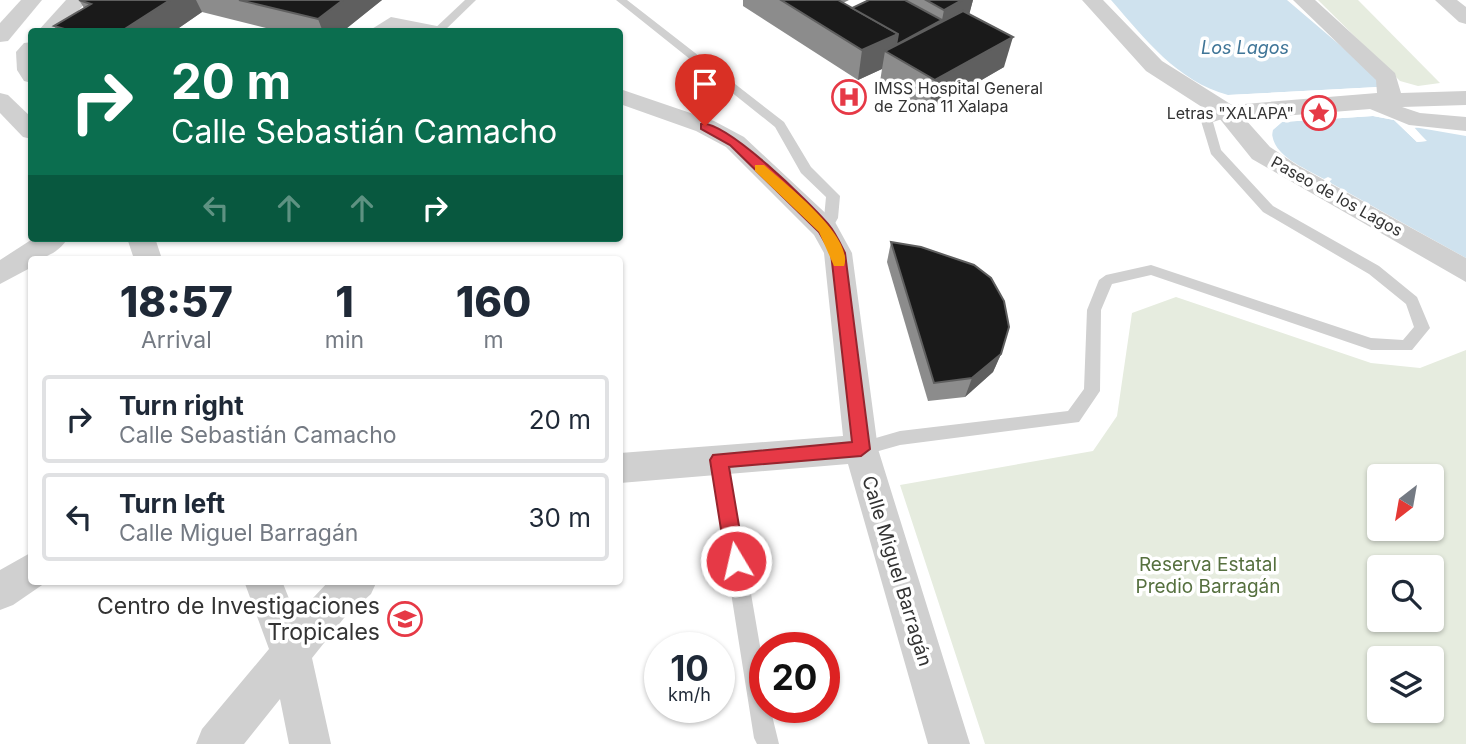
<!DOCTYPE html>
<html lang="en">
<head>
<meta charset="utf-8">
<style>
	body { margin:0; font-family:Inter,sans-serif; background:#f6f6f7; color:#1f2937; height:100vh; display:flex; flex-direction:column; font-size:26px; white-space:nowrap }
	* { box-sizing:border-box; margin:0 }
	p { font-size:23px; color:#747a83 }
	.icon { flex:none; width:38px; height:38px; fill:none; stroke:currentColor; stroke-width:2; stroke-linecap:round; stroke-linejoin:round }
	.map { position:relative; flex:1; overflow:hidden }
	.details { position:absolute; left:28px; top:256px; width:595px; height:329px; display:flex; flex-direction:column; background:#fff; border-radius:7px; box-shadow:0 2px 5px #0004 }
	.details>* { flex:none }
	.top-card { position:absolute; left:28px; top:28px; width:595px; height:214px; border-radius:7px; box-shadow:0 2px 5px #0004; background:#0b6e4f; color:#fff; overflow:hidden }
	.needle { width:46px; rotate:211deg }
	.tools { position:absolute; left:1367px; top:464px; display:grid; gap:14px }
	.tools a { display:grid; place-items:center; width:77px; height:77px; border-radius:7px; background:#fff; box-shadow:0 2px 5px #0004; font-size:35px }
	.speed { position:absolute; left:644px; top:632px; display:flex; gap:14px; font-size:35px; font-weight:700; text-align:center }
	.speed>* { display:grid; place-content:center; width:91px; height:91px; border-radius:50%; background:#fff; box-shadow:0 2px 5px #0004; line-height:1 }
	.speed small { font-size:18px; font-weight:400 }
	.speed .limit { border:10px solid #d22; background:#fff; color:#111 }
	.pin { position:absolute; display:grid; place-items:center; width:60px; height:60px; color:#fff; margin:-72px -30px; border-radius:50% 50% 50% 0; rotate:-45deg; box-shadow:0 0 7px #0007 }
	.pin .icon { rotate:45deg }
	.me { position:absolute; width:77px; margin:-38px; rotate:351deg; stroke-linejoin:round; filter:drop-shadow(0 0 5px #0008) }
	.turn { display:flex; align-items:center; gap:24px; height:147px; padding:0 28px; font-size:32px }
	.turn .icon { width:91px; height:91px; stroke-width:2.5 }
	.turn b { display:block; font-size:49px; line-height:60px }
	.lanes { display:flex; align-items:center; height:66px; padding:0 28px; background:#0003; justify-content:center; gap:35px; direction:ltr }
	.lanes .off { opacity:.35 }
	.eta { display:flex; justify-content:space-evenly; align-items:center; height:119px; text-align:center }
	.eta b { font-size:42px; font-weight:800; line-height:49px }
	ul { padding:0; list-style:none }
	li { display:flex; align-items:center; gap:21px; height:88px; margin:0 14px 10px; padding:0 14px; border:4px solid #e0e1e3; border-radius:7px }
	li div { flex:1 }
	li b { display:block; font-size:26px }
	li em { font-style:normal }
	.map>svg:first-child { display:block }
	.green { fill:#e6ecdf; fill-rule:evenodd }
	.water { fill:#cfe2ee }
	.pier { fill:#fff }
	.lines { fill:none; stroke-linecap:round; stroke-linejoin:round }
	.lane { fill:#d0d0d0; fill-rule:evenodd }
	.street { fill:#d0d0d0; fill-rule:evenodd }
	.wall { fill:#8c8c8c }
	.shaded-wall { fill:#5f5f5f }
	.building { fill:#1a1a1a; stroke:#5f5f5f; stroke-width:2 }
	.route { fill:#e63946; stroke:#96252e; stroke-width:2 }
	.slow { fill:#f59e0b }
	.labels { text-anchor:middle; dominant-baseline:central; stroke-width:7; stroke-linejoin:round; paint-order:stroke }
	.far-poi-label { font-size:16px; fill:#333; stroke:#fff; text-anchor:start }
	.far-street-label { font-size:16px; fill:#333; stroke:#fff }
	.far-water-label { font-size:18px; font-style:italic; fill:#3f7597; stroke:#fff }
	.park-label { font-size:19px; fill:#56703f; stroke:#fff }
	.street-label { font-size:19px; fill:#333; stroke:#fff }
	.near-poi-label { font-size:23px; fill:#333; stroke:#fff; text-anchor:end }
</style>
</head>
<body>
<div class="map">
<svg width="1466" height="744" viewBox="0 0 1466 744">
	<rect width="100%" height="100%" fill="#fff"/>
	<!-- green -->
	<g class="green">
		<polygon points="1318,0 1358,0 1440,83 1418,86 1400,81"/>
		<path d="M1176,297L1371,363L1420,368L1466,350V744H985L900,485L1093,451L1117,416L1132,313ZM1379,476H1432V528H1379ZM1379,567H1432V620H1379ZM1379,658H1432V710H1379Z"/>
	</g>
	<!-- water -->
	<g class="water">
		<path d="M1111,0H1287L1375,75L1378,87L1228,95C1177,81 1145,39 1111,0Z"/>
		<path d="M1373,116L1394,120L1417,142L1426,141L1414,127L1466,136V258L1329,182L1332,179L1328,177L1324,179C1304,167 1271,156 1272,130L1282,122Z"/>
	</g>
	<!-- pier -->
	<g class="pier">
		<polygon points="1378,87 1378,91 1232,98 1228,95"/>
		<polygon points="1373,112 1396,117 1418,138 1410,127 1419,124 1421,127 1414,128 1427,141 1417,142 1394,120 1373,116 1282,122 1273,130 1272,135 1269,132 1281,118"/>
	</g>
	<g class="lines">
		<!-- lane -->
		<g class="lane">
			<polygon points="465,0 476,0 443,32 431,32"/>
			<polygon points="616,0 627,0 784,122 811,167 840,196 838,218 830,232 820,232 818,229 824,218 826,197 801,173 775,127"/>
			<polygon points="1227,109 1233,113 1231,116 1213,122 1221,150 1273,206 1379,266 1417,297 1430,328 1412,350 1371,350 1151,275 1112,284 1101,310 1100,391 1079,422 900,445 861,456 855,454 853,449 855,444 900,431 1068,411 1084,389 1087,310 1099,280 1106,275 1151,265 1371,338 1403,340 1414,327 1406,304 1369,274 1263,212 1211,154 1201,121 1209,113"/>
			<polygon points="719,453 725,455 728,460 765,675 765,707 770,707 779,744 757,744 754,738 710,460 713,455"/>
		</g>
		<!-- street -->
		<g class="street">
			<polygon points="21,0 42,0 8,41 0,42 0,23"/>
			<polygon points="66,0 88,0 59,32 37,32"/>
			<polygon points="1082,0 1103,0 1162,61 1232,105 1377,93 1376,80 1293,0 1315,0 1395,73 1401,93 1466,91 1466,105 1402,107 1420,113 1466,117 1466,131 1409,125 1370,109 1245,119 1270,147 1297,165 1466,258 1466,282 1252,159 1219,118 1146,71"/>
			<polygon points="1435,0 1457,0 1466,7 1466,24 1459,22"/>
			<polygon points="391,17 442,27 444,32 367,32"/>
			<polygon points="32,42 32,83 24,81 17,70 16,52 24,43"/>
			<polygon points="620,89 714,121 744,137 835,222 852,253 878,449 970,744 928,744 848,464 620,483 620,453 843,436 824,253 814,235 726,147 696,131 620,104"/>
			<polygon points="0,93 8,95 32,118 32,139 23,137 0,113"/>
			<path d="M34,238H68C60,251 46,259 32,259V267L0,284V260Z"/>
			<polygon points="127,238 155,238 162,259 134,259"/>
			<polygon points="32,552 32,581 45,583 13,605 0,610 0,570"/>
			<polygon points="244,581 282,581 296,616 329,581 377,581 371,594 344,618 312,658 331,744 289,744 280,699 244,744 196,744 202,729 269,649"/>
		</g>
	</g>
	<!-- wall -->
	<g class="wall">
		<polygon points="79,0 382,0 342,32 282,32 202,12 173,32 58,32 54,26 84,8"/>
		<polygon points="743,0 849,0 843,3 852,8 868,0 867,0 973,0 969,14 1004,67 928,111 880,82 882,69 858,80 743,6"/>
		<polygon points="891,242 1001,354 993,372 965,397 928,401 887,262"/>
	</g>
	<!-- shaded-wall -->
	<g class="shaded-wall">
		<polygon points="170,0 196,0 202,12 173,32 120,32"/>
		<polygon points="343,0 382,0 342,32 323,32 318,19"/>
		<polygon points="962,0 973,0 967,23 885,51 882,69 858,80 862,50 898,34 942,20 944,10"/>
		<polygon points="1013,37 1004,67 928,111 935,80"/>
		<polygon points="1001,354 993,372 965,397 972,378"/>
	</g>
	<!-- building -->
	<g class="building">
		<polygon points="79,0 170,0 120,32 75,32 54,26 91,4"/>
		<polygon points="239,0 343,0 318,19"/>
		<polygon points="781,0 838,0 898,34 862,50"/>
		<polygon points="869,0 905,0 942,20 896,45 898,34 852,8"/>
		<polygon points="926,0 962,0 944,10"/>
		<polygon points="963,11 1013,37 935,80 885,51"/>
		<polygon points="891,242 921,247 974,265 991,278 1004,301 1009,327 1001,354 972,378 934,383"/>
	</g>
	<!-- route -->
	<path class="route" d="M701,124C726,120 810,203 828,224C835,232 840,243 845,253L870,449L861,456L729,467L745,561L742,567L736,570L729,567L726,561L710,460L713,455L852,442L831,253L819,232L730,145L701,129Z"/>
	<!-- slow -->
	<path class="slow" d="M755,165H764C784,183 855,237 844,266H834L819,232L755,171Z"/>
	<!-- icons -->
	<defs>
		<g id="hospital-ring" transform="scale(1.75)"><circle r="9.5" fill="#fff" stroke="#e63946" stroke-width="1.5"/><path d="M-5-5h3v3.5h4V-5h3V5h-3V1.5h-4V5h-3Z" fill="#e63946"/></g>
		<g id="sight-ring" transform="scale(1.75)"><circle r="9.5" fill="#fff" stroke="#e63946" stroke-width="1.5"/><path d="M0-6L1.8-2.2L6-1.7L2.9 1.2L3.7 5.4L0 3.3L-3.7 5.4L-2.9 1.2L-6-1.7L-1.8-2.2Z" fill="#e63946"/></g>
		<g id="university-ring" transform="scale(1.75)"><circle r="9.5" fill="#fff" stroke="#e63946" stroke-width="1.5"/><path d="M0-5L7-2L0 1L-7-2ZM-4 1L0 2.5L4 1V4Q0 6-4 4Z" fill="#e63946"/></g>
	</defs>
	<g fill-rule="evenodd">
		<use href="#hospital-ring" x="849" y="97"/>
		<use href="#sight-ring" x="1319" y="113"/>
		<use href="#university-ring" x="405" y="619"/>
	</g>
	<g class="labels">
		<!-- far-poi labels -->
		<g class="far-poi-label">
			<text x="874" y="88">IMSS Hospital General<tspan x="874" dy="18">de Zona 11 Xalapa</tspan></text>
			<text x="1294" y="113" text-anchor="end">Letras "XALAPA"</text>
		</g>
		<!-- far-street labels -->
		<g class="far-street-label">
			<text transform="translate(1337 196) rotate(29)">Paseo de los Lagos</text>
		</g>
		<!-- far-water labels -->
		<g class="far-water-label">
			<text x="1245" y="47">Los Lagos</text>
		</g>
		<!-- park labels -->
		<g class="park-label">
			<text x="1208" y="564">Reserva Estatal<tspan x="1208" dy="22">Predio Barragán</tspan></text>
		</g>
		<!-- street labels -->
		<g class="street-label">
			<text transform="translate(897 571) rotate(73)">Calle Miguel Barragán</text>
		</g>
		<!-- near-poi labels -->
		<g class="near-poi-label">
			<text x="380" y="606">Centro de Investigaciones<tspan x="380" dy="26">Tropicales</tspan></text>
		</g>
	</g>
</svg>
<div class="tools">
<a><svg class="needle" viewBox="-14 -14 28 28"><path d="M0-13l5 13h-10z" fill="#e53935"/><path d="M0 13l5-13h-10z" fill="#747a83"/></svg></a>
<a><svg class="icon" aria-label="search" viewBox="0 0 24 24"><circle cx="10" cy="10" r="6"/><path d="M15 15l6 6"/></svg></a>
<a><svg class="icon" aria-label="layers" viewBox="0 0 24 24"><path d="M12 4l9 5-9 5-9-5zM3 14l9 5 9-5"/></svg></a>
</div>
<div class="speed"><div>10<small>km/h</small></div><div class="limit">20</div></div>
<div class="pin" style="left:705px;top:126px;background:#d93025"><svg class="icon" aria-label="arrive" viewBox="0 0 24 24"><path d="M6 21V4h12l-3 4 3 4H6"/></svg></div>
<svg class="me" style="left:736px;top:561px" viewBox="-20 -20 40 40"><circle r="17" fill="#e63946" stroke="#fff" stroke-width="3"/><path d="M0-11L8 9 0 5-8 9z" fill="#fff"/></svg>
<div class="top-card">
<div class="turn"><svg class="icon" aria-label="right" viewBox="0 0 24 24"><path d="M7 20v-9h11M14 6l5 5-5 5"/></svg><div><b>20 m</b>Calle Sebastián Camacho</div></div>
<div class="lanes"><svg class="icon off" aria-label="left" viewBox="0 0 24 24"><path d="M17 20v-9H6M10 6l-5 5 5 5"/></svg><svg class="icon off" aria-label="ahead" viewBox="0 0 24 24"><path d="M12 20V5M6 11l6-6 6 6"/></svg><svg class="icon off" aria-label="ahead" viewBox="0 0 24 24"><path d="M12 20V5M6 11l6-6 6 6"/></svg><svg class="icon" aria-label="right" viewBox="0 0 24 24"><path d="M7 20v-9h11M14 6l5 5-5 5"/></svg></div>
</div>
<section class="details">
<div class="eta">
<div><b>18:57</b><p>Arrival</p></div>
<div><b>1</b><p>min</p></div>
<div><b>160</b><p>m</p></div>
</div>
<ul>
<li><svg class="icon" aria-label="right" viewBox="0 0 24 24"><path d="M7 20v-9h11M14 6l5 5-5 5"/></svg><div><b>Turn right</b><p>Calle Sebastián Camacho</p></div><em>20 m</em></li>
<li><svg class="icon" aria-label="left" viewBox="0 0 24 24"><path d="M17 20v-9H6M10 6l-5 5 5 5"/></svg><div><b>Turn left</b><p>Calle Miguel Barragán</p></div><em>30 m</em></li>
</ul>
</section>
</div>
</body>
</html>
